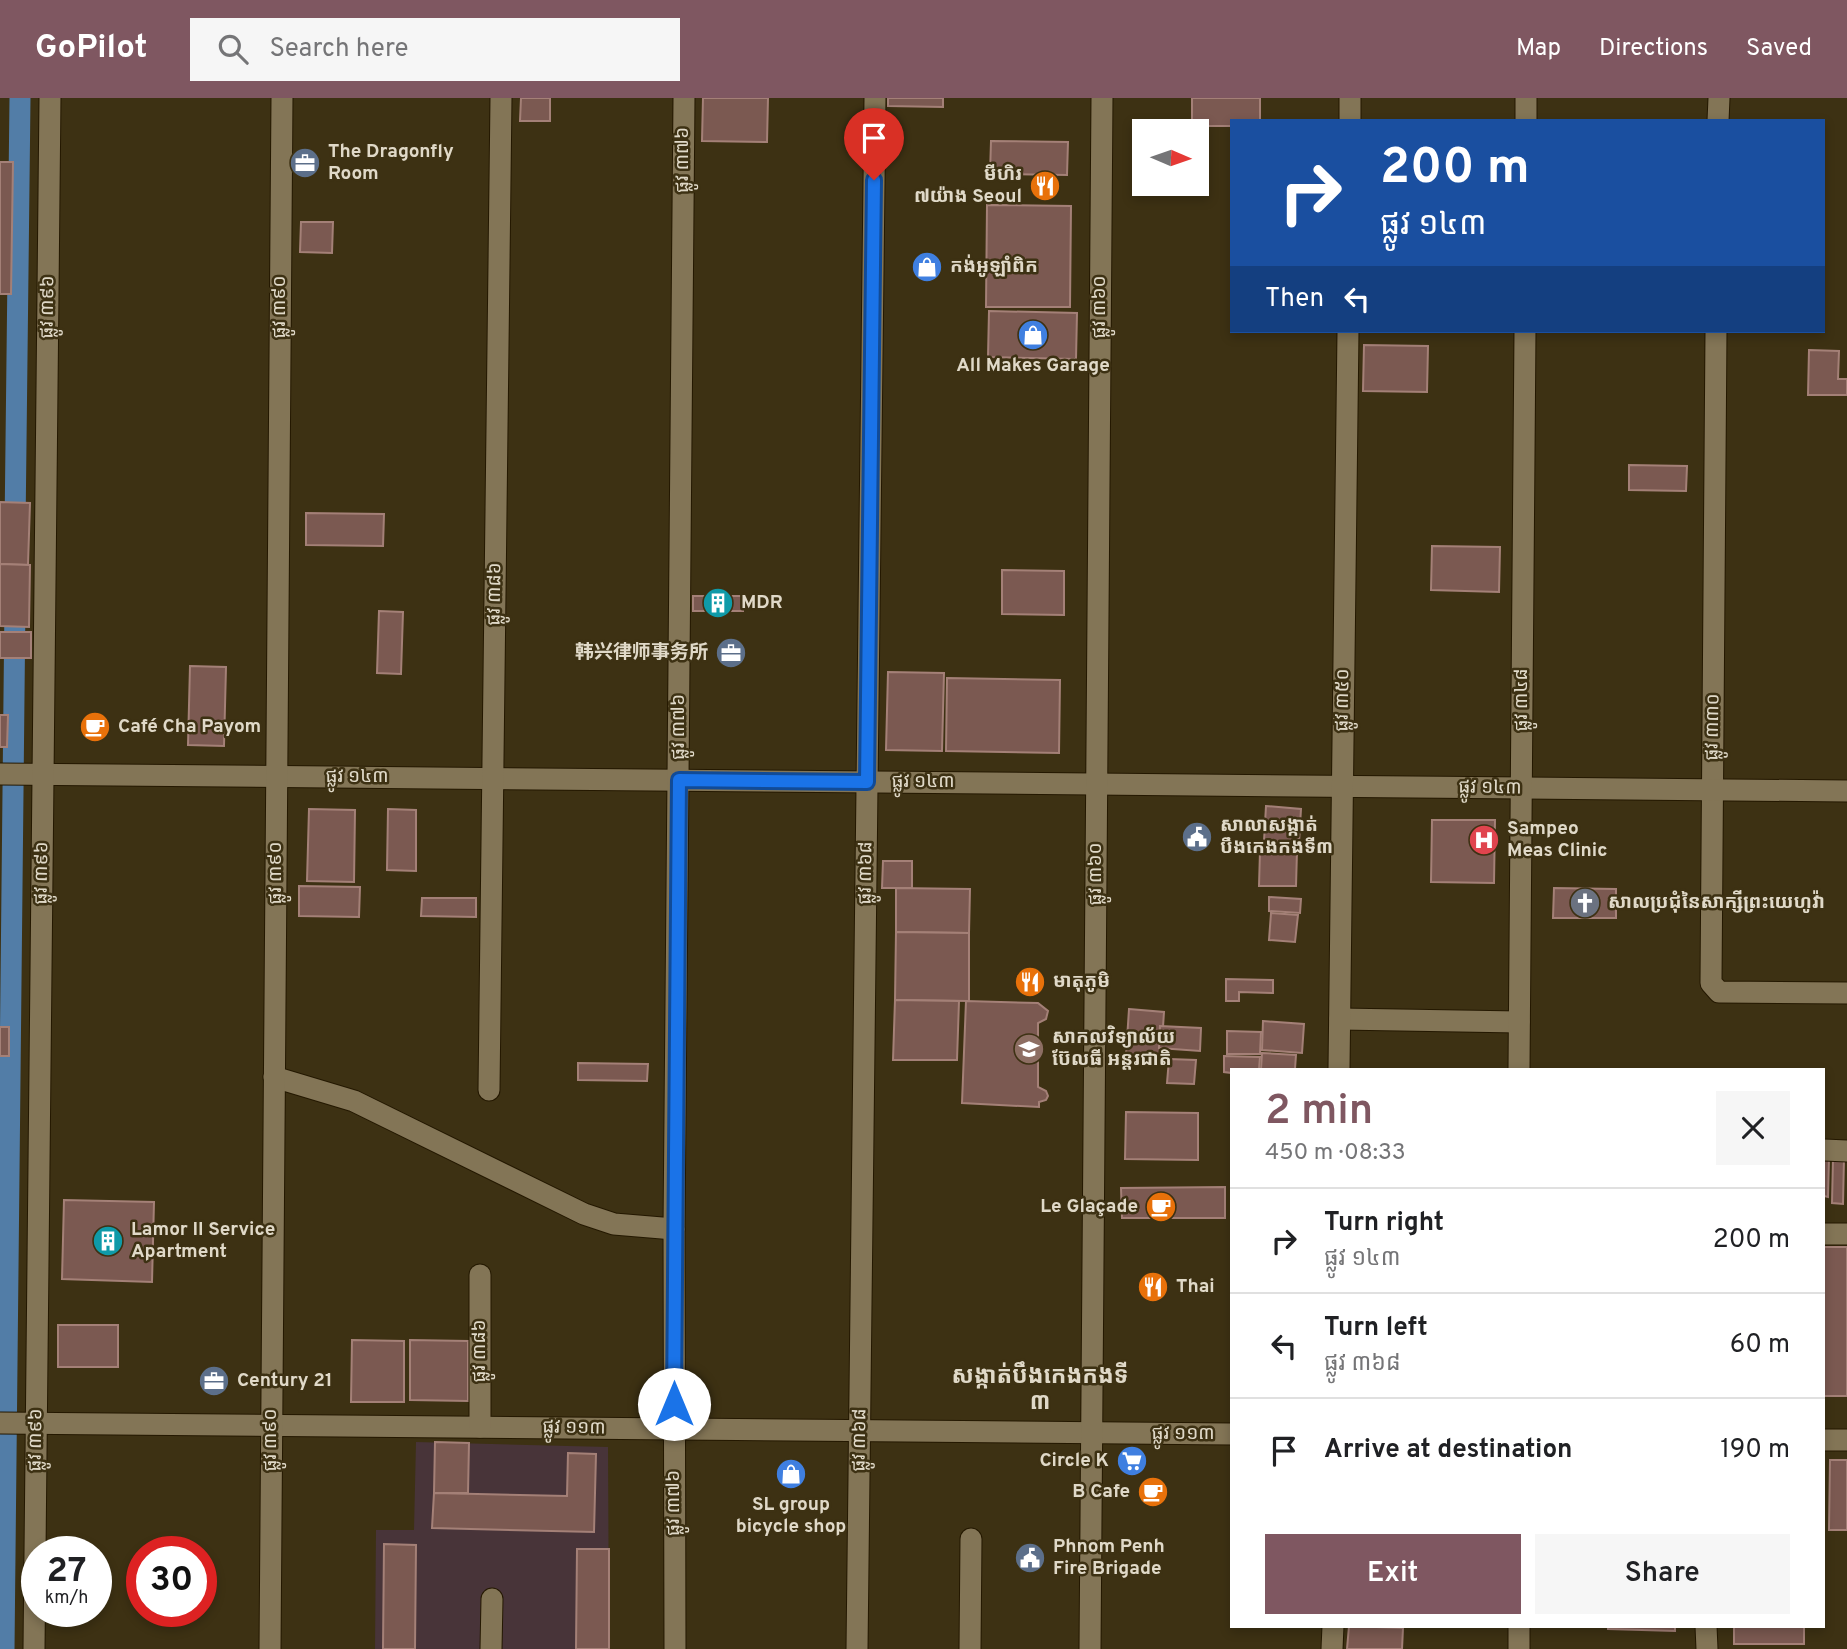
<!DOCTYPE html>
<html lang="en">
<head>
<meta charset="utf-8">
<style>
	body { margin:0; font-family:Overpass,"Noto Sans SC","Noto Sans Khmer",sans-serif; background:#f6f6f6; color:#202124; height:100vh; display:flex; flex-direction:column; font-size:26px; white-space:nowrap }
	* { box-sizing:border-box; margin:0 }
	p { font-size:23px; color:#757577 }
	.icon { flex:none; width:38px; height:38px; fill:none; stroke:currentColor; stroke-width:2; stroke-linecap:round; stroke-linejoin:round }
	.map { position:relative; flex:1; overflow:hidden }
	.sheet { position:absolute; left:1230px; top:970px; width:595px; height:560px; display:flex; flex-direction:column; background:#fff; border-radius:0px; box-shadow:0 4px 10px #0003 }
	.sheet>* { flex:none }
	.top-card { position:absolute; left:1230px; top:21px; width:595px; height:214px; border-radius:0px; box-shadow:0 4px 10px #0003; background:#1a4fa0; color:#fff; overflow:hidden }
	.needle { width:46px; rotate:92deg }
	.controls { position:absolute; left:1132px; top:21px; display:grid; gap:14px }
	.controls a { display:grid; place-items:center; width:77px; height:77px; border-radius:0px; background:#fff; box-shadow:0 4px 10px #0003; font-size:35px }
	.speed { position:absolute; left:21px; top:1438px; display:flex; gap:14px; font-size:35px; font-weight:700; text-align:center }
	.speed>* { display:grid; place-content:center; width:91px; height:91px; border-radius:50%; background:#fff; box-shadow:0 4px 10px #0003; line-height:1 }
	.speed small { font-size:18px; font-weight:400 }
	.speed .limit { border:10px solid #d22; background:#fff; color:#111 }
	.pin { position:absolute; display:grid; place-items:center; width:60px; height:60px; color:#fff; margin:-72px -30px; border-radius:50% 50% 50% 0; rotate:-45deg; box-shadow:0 0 7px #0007 }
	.pin .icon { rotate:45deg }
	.me { position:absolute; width:77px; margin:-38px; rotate:0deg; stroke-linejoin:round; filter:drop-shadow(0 0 5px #0008) }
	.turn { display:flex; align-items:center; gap:24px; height:147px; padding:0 35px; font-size:32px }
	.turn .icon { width:91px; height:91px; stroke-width:2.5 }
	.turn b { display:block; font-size:49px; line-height:60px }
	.then { display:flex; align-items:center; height:66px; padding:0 35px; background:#0003; gap:14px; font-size:26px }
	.round { display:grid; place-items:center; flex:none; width:74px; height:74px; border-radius:0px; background:#f6f6f6 }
	.head { display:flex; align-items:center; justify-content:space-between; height:119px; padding:0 35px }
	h1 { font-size:42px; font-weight:600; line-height:52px; color:#7f5761 }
	.action { display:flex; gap:14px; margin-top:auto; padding:14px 35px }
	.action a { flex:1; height:80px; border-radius:0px; background:#7f5761; color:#fff; font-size:28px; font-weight:600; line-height:80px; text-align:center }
	.action a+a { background:#f6f6f6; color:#202124 }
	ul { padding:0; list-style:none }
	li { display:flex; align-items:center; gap:21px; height:105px; padding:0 35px; border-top:2px solid #e0e0e0 }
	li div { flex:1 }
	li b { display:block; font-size:26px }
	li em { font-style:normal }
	header { display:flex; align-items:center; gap:42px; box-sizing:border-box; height:98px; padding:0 35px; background:#7f5761; color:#fff }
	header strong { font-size:33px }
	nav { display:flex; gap:38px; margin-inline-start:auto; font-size:24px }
	.search { width:490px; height:63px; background:#f6f6f6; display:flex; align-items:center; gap:18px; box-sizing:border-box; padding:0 24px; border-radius:0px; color:#757577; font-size:26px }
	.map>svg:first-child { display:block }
	.education { fill:#483439 }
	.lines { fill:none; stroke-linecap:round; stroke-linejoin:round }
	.canal { stroke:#527da7; stroke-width:21 }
	.building { fill:#7b5951; stroke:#a48077; stroke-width:2 }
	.minor-casing { stroke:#241800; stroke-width:23 }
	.minor { stroke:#837556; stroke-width:21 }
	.route-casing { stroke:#114b97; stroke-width:18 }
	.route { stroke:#1a73e8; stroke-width:12 }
	.labels { text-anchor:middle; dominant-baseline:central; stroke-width:5; stroke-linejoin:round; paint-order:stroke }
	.poi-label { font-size:19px; font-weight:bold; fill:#e0d9c8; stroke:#3d3113; text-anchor:start }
	.street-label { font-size:19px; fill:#e0d9c8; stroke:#3d3113 }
	.quarter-label { font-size:23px; font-weight:bold; fill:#e0d9c8; stroke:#3d3113 }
</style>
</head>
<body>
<header>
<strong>GoPilot</strong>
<div class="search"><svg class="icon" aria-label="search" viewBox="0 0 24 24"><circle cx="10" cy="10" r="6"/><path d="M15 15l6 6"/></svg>Search here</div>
<nav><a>Map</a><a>Directions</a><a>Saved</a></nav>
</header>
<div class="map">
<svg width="1847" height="1551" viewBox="0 0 1847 1551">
	<rect width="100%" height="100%" fill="#3d3113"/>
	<!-- education -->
	<polygon class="education" points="416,1344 608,1349 609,1551 375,1551 376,1432 414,1432"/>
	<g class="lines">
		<!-- canal -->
		<g class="canal">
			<polyline points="15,432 20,0"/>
			<polyline points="4,1551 15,503"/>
		</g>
	</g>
	<!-- building -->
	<g class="building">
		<polygon points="521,0 550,0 550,23 520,23"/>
		<polygon points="703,0 768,0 767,44 702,43"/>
		<polygon points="888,0 943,0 943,9 888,8"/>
		<polygon points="1192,0 1260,0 1260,23 1232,23 1232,28 1192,28"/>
		<polygon points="991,43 1068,44 1067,77 990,76"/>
		<polygon points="0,64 13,64 11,196 0,196"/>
		<polygon points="987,107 1071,108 1070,209 986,209"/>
		<polygon points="301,124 333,124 332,155 300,154"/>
		<polygon points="989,213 1077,215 1076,261 988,259"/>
		<polygon points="1364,247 1428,248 1427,294 1363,293"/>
		<polygon points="1809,252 1839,253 1838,281 1847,281 1847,297 1808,297"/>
		<polygon points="1629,367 1687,368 1686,393 1629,392"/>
		<polygon points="0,404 30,405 28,467 0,466"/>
		<polygon points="306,415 384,416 383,448 306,447"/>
		<polygon points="1432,448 1500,449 1499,494 1431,492"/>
		<polygon points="0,466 30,467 29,529 0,528"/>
		<polygon points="1002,472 1064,473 1064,517 1002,516"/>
		<rect x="693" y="498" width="50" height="15"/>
		<polygon points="379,513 403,514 401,576 377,575"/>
		<rect x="0" y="534" width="31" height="26"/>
		<polygon points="190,568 226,569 224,648 188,647"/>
		<polygon points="888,574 944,575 942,653 886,652"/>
		<polygon points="947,580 1060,582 1059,655 946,653"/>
		<polygon points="0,617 8,617 7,649 0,649"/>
		<polygon points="1266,708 1301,711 1299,745 1264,743"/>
		<polygon points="309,711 355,712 354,784 307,783"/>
		<polygon points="388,711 416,712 416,773 387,772"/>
		<polygon points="1432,722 1495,722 1494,785 1431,784"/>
		<polygon points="1260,753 1297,753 1296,788 1259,788"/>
		<polygon points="883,763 912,763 912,790 882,790"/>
		<polygon points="299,788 360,789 359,819 299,818"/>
		<polygon points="896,790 970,791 969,835 896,834"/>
		<polygon points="1554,790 1616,791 1616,820 1553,820"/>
		<polygon points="1269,799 1301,801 1300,815 1269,813"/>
		<polygon points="422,800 476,800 476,819 421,818"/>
		<polygon points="1271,815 1298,817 1295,844 1269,842"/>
		<polygon points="896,834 969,835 969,903 895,902"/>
		<polygon points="1226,881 1273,882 1273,895 1239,894 1239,903 1226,903"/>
		<polygon points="895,902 959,903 957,962 893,962"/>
		<polygon points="966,903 1038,905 1048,913 1046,921 1038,925 1038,989 1046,993 1048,998 1046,1002 1039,1004 1039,1009 962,1005"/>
		<polygon points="1129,911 1164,914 1161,959 1126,957"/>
		<polygon points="1263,923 1304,926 1302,955 1262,952"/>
		<polygon points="1160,928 1201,930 1200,953 1159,950"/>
		<rect x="0" y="929" width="9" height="29"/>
		<polygon points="1227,933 1261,934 1260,956 1227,956"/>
		<polygon points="1262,955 1296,957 1295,971 1261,971"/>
		<polygon points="1224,958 1260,959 1259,971 1232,971 1232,975 1224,974"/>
		<polygon points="1169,961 1196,962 1194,986 1167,985"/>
		<polygon points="578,965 648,966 647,983 578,982"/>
		<polygon points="1126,1014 1198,1015 1198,1062 1125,1061"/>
		<polygon points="1824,1060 1829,1060 1828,1099 1824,1098"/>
		<polygon points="1833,1060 1844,1060 1843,1106 1832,1105"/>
		<polygon points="1225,1089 1225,1120 1122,1120 1121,1090"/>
		<polygon points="64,1102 154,1104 152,1184 62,1181"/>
		<rect x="1824" y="1149" width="23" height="149"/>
		<rect x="58" y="1227" width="60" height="42"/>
		<polygon points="352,1242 404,1243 404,1304 351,1304"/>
		<polygon points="410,1242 468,1243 468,1303 410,1302"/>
		<polygon points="435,1344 469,1345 468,1395 434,1395"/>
		<polygon points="568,1355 596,1356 594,1434 432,1430 434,1395 567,1398"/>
		<polygon points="1830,1362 1847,1362 1847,1432 1829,1432"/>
		<polygon points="384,1446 416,1447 415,1551 383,1551"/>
		<polygon points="577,1451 609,1451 609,1551 576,1551"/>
		<polygon points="1349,1528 1403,1530 1402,1551 1347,1551"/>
		<polygon points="1608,1528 1675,1528 1675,1533 1608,1531"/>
		<rect x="1734" y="1528" width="70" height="18"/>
	</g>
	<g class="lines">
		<!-- minor casing -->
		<g class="minor-casing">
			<g id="minor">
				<polyline points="1350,23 1350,0"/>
				<polyline points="1526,23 1526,0"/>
				<polyline points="1718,23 1719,0"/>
				<polyline points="1716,233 1711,885 1719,894 1847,895"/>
				<polyline points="0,676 1847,693"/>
				<polyline points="1340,921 1519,924"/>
				<polyline points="1339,971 1348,233"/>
				<polyline points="1519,971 1525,233"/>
				<polyline points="274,979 354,1003 584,1116 614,1126 674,1131"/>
				<polyline points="489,992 501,0"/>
				<polyline points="1824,1052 1847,1053"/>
				<polyline points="1824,1136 1847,1136"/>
				<polyline points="0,1325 1232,1336"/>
				<polyline points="480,1329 480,1177"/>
				<polyline points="1824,1342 1847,1342"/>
				<polyline points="1706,1528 1707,1551"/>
				<polyline points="34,1551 50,0"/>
				<polyline points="270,1551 282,0"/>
				<polyline points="491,1551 492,1501"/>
				<polyline points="675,1551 674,1131 684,0"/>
				<polyline points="857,1551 875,0"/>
				<polyline points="970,1551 971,1441"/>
				<polyline points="1090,1551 1102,0"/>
				<polyline points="1332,1551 1333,1528"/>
				<polyline points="1519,1551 1519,1528"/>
			</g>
		</g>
		<!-- minor -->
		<use href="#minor" class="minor"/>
	</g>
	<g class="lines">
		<!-- route casing -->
		<g class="route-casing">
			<polyline id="route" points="674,1306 679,682 867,684 874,82"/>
		</g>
		<!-- route -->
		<use href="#route" class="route"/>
	</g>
	<!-- icons -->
	<defs>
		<g id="office-disc" transform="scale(1.575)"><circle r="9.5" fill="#5c6f8a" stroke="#3d3113"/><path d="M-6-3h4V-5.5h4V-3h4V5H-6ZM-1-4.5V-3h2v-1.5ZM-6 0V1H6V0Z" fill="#fff"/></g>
		<g id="restaurant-disc" transform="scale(1.575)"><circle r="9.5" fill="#e8710a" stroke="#3d3113"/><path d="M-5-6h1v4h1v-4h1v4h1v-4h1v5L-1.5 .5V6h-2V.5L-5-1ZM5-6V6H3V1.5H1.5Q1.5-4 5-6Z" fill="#fff"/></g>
		<g id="shop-disc" transform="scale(1.575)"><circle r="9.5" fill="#3f7fe0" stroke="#3d3113"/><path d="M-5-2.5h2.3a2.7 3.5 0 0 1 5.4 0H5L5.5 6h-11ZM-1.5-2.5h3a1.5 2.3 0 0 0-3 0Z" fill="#fff"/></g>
		<g id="building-disc" transform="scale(1.575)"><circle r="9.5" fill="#0f9aa8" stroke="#3d3113"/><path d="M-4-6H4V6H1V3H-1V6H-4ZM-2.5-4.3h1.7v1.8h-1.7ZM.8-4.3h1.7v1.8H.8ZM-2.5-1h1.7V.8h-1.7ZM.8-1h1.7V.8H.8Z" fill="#fff"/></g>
		<g id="cafe-disc" transform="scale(1.575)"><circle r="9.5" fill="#e8710a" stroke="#3d3113"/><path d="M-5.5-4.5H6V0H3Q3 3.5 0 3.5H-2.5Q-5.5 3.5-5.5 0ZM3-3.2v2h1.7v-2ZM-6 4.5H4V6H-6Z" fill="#fff"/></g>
		<g id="civic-disc" transform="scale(1.575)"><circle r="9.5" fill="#5c6f8a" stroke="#3d3113"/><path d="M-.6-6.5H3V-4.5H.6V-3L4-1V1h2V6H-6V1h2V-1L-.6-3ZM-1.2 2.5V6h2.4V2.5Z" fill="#fff"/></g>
		<g id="hospital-disc" transform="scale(1.575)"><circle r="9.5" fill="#e0444e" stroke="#3d3113"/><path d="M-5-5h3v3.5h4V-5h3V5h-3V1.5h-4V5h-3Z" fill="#fff"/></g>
		<g id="church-disc" transform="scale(1.575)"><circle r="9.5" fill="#6b7280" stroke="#3d3113"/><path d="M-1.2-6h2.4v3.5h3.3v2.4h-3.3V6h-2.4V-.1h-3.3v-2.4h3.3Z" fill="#fff"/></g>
		<g id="university-disc" transform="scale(1.575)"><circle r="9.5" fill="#8d6e63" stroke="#3d3113"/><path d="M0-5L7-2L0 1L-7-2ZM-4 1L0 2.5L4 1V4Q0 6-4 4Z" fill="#fff"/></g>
		<g id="supermarket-disc" transform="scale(1.575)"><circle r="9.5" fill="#3f7fe0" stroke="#3d3113"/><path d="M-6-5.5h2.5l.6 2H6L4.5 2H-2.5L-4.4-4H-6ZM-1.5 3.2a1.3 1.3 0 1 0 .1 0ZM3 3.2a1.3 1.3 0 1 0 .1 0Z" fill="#fff"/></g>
	</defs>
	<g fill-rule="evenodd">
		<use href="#office-disc" x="305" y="65"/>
		<use href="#restaurant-disc" x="1045" y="88"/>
		<use href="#shop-disc" x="927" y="169"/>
		<use href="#shop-disc" x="1033" y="237"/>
		<use href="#building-disc" x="718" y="505"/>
		<use href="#office-disc" x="731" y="555"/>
		<use href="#cafe-disc" x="95" y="629"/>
		<use href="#civic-disc" x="1197" y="739"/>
		<use href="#hospital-disc" x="1484" y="742"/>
		<use href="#church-disc" x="1585" y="805"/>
		<use href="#restaurant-disc" x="1030" y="884"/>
		<use href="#university-disc" x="1029" y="951"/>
		<use href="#cafe-disc" x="1161" y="1109"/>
		<use href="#building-disc" x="108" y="1143"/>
		<use href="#restaurant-disc" x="1153" y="1189"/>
		<use href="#office-disc" x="214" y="1283"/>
		<use href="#supermarket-disc" x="1132" y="1363"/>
		<use href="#shop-disc" x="791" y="1376"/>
		<use href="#cafe-disc" x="1153" y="1394"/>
		<use href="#civic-disc" x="1030" y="1460"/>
	</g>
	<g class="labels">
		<!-- poi labels -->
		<g class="poi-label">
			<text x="328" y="54">The Dragonfly<tspan x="328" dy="22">Room</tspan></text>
			<text x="1022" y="77" text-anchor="end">មីហិរ<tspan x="1022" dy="22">៧យ៉ាង Seoul</tspan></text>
			<text x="950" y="169">កង់អូឡាំពិក</text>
			<text x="1033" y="268" text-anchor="middle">All Makes Garage</text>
			<text x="741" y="505">MDR</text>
			<text x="708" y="555" text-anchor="end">韩兴律师事务所</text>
			<text x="118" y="629">Café Cha Payom</text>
			<text x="1220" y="728">សាលាសង្កាត់<tspan x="1220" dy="22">បឹងកេងកងទី៣</tspan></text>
			<text x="1507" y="731">Sampeo<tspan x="1507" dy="22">Meas Clinic</tspan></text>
			<text x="1608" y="805">សាលប្រជុំនៃសាក្សីព្រះយេហូវ៉ា</text>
			<text x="1053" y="884">មាតុភូមិ</text>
			<text x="1052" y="940">សាកលវិទ្យាល័យ<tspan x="1052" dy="22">ប៊ែលធី អន្តរជាតិ</tspan></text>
			<text x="1138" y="1109" text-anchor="end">Le Glaçade</text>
			<text x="131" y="1132">Lamor II Service<tspan x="131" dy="22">Apartment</tspan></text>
			<text x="1176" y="1189">Thai</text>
			<text x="237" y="1283">Century 21</text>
			<text x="1109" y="1363" text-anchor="end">Circle K</text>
			<text x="1130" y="1394" text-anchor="end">B Cafe</text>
			<text x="791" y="1407" text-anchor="middle">SL group<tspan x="791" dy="22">bicycle shop</tspan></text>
			<text x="1053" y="1449">Phnom Penh<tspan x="1053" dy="22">Fire Brigade</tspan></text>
		</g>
		<!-- street labels -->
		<g class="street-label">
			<text transform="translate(683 62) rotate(-90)">ផ្លូវ ៣៧៦</text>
			<text transform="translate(48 209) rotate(-89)">ផ្លូវ ៣៩៦</text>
			<text transform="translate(280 209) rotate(-90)">ផ្លូវ ៣៩០</text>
			<text transform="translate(1100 209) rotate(-90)">ផ្លូវ ៣៦០</text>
			<text transform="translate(495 496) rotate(-89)">ផ្លូវ ៣៨៦</text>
			<text transform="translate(1343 602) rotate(-89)">ផ្លូវ ៣៥០</text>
			<text transform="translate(1522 602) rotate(-90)">ផ្លូវ ៣៤៨</text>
			<text transform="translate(679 629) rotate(-90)">ផ្លូវ ៣៧៦</text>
			<text transform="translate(1713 629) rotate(-89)">ផ្លូវ ៣៣០</text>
			<text x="357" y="679">ផ្លូវ ១៤៣</text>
			<text x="923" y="684">ផ្លូវ ១៤៣</text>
			<text transform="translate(1490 690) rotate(1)">ផ្លូវ ១៤៣</text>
			<text transform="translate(42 775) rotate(-89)">ផ្លូវ ៣៩៦</text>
			<text transform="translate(276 775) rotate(-90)">ផ្លូវ ៣៩០</text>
			<text transform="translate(866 775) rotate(-89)">ផ្លូវ ៣៦៨</text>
			<text transform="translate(1096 776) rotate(-90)">ផ្លូវ ៣៦០</text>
			<text transform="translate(480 1253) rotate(-90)">ផ្លូវ ៣៨៦</text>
			<text transform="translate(574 1330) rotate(1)">ផ្លូវ ១១៣</text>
			<text x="1183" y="1336">ផ្លូវ ១១៣</text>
			<text transform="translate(36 1342) rotate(-89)">ផ្លូវ ៣៩៦</text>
			<text transform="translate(271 1342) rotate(-90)">ផ្លូវ ៣៩០</text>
			<text transform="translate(860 1342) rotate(-89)">ផ្លូវ ៣៦៨</text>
			<text transform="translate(674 1405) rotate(-90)">ផ្លូវ ៣៧៦</text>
		</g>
		<!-- quarter labels -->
		<g class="quarter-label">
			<text x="1040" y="1279">សង្កាត់បឹងកេងកងទី<tspan x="1040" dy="26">៣</tspan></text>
		</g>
	</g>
</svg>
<div class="controls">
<a><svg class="needle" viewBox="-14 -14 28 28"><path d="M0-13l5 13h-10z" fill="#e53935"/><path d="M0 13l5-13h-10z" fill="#757577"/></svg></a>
</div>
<div class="speed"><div>27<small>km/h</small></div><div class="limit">30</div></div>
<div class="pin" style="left:874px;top:82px;background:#d93025"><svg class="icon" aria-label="arrive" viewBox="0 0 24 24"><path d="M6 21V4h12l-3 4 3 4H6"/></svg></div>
<svg class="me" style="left:674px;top:1306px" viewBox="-20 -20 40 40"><circle r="19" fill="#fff"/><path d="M0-13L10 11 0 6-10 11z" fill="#1a73e8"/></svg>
<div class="top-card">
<div class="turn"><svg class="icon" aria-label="right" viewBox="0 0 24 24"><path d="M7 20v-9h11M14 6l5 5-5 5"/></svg><div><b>200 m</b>ផ្លូវ ១៤៣</div></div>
<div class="then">Then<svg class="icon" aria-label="left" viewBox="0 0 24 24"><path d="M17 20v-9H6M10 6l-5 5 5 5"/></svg></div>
</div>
<section class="sheet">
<div class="head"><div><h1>2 min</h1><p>450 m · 08:33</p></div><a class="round"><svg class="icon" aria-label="close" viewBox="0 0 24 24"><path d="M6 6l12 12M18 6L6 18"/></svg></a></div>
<ul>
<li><svg class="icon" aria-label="right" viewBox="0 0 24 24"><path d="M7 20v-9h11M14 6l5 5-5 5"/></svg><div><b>Turn right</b><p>ផ្លូវ ១៤៣</p></div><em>200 m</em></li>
<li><svg class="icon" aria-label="left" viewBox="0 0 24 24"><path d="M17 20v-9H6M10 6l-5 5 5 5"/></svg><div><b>Turn left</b><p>ផ្លូវ ៣៦៨</p></div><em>60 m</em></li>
<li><svg class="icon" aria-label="arrive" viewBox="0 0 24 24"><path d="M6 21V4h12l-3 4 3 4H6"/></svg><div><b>Arrive at destination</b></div><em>190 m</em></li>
</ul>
<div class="action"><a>Exit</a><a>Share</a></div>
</section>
</div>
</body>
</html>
